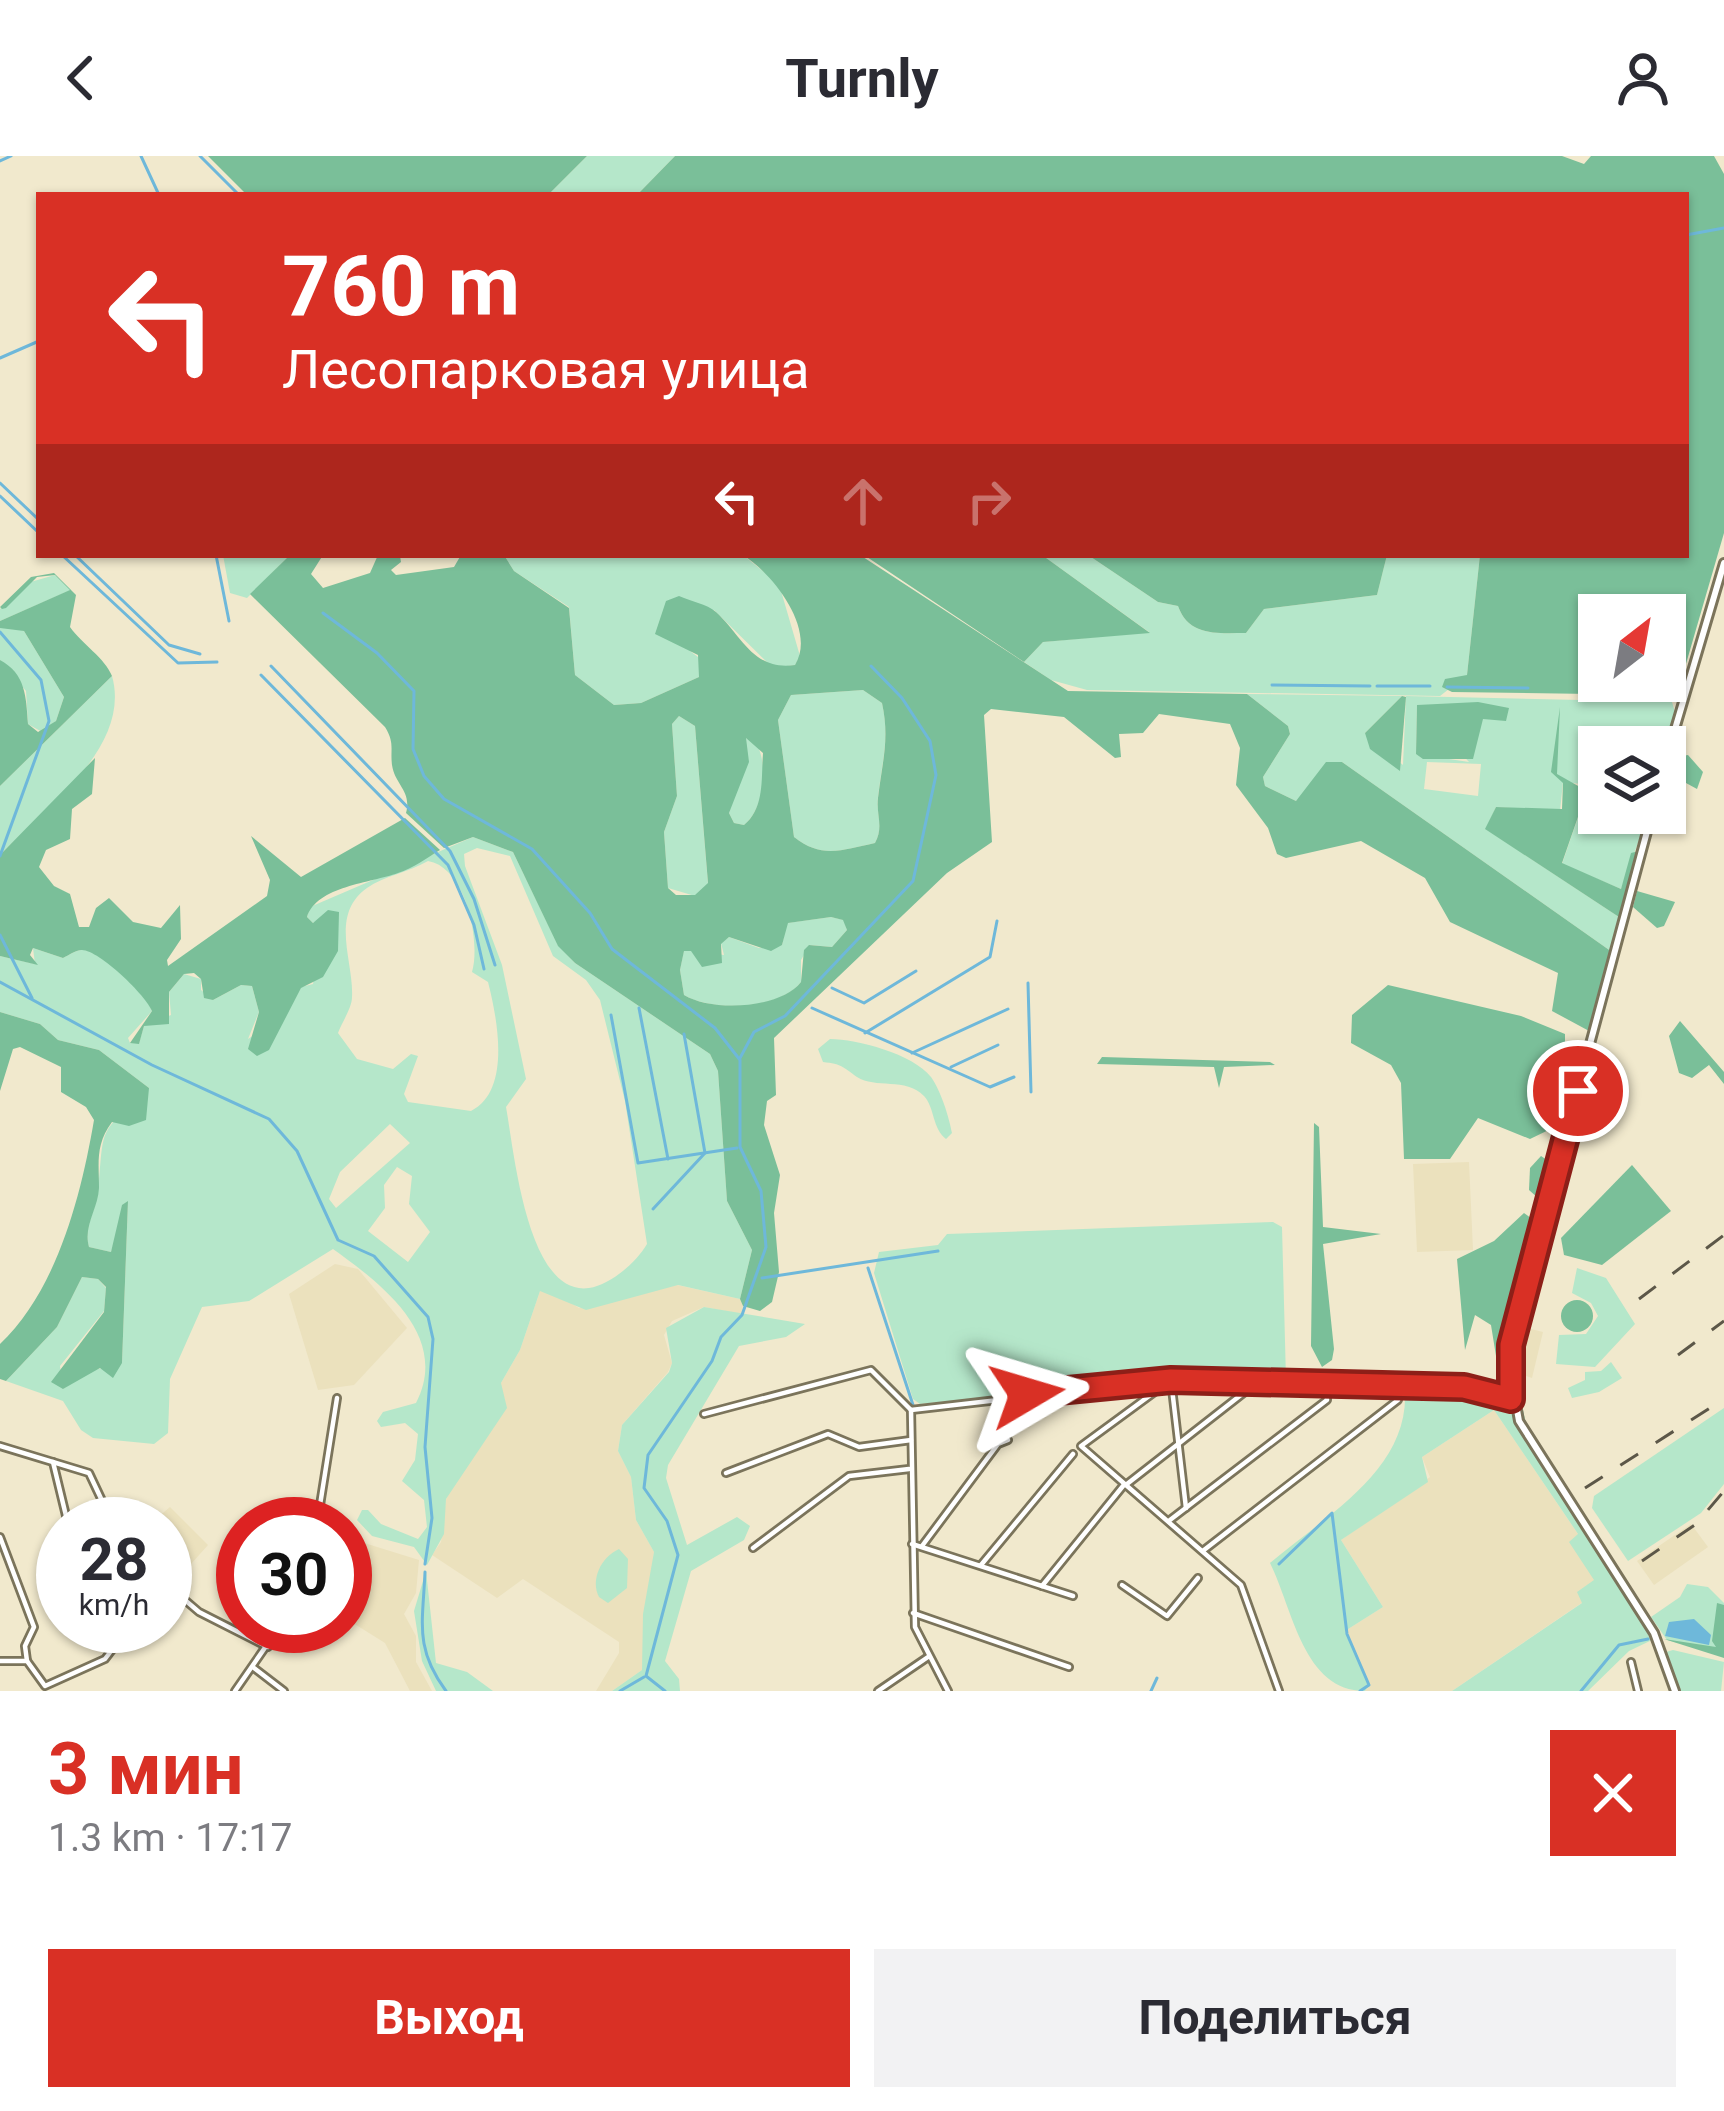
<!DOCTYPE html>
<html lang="ru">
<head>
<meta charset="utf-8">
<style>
	body { margin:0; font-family:Roboto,sans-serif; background:#f2f2f3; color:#2b2b33; height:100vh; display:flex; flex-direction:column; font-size:45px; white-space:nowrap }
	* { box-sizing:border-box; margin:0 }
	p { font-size:39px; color:#7c7c81 }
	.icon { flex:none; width:66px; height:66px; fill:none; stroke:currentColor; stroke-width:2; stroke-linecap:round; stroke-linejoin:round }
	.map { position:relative; height:1535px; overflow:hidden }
	.drawer { display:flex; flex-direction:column; background:#fff; flex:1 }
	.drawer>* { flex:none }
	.hud { position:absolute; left:36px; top:36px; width:1653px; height:366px; border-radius:0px; box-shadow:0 3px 9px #0004; background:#d93025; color:#fff; overflow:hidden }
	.needle { width:78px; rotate:31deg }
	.buttons { position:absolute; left:1578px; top:438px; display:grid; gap:24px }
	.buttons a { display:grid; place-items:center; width:108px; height:108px; border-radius:0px; background:#fff; box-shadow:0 3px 9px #0004; font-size:60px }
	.speed { position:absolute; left:36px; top:1341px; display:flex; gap:24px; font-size:60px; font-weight:700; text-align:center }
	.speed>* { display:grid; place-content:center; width:156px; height:156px; border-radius:50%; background:#fff; box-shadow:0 3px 9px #0004; line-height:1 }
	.speed small { font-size:30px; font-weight:400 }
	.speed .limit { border:18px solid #d22; background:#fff; color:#111 }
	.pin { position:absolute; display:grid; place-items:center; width:102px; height:102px; color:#fff; margin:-51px; border:6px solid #fff; border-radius:50%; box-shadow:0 3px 12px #0007 }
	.me { position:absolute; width:132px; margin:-66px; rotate:83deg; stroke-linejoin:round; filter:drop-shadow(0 0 9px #0008) }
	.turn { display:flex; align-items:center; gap:42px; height:252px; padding:0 48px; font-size:54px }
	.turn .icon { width:156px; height:156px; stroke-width:2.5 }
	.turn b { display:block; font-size:84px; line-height:102px }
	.lanes { display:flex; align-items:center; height:114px; padding:0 48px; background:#0003; justify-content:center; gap:60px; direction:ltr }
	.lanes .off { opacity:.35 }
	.round { display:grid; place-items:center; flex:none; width:126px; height:126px; border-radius:0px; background:#f2f2f3 }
	.head { display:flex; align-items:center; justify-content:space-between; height:204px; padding:0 48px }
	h1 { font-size:72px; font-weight:700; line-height:90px; color:#d93025 }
	.primary-button { display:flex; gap:24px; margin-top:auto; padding:24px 48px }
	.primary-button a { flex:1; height:138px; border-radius:0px; background:#d93025; color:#fff; font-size:48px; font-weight:700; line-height:138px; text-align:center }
	.primary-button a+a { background:#f2f2f3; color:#2b2b33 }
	header { display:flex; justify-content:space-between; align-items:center; height:156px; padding:0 48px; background:#fff; font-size:54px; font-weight:700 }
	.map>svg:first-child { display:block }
	.built { fill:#ebe1bd }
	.green { fill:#b5e7ca; fill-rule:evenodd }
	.forest { fill:#7abf99; fill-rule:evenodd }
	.water { fill:#6eb8da }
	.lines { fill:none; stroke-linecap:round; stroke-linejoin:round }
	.stream { stroke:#6eb8da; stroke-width:3 }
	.minor-casing { stroke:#7b745b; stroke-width:10 }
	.tertiary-casing { stroke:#7b745b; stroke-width:12 }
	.minor { stroke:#fff; stroke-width:4.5 }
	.tertiary { stroke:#fff; stroke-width:6 }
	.rail { stroke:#5c5748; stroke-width:3; stroke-dasharray:21 21; stroke-linecap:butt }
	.route-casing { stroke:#8d1f18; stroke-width:30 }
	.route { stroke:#d93025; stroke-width:21 }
</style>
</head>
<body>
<header><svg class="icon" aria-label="back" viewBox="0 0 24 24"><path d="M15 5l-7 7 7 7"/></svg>Turnly<svg class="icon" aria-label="person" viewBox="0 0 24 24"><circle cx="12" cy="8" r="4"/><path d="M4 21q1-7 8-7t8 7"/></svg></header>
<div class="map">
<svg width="1724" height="1535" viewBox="0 0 1724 1535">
	<rect width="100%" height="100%" fill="#f1e9cd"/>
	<!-- built -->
	<g class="built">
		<polygon points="1469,1006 1473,1094 1417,1096 1413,1008"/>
		<polygon points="335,1108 358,1113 407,1172 354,1229 318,1234 289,1138"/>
		<polygon points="677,1129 740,1143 743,1150 741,1158 704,1151 672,1165 664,1179 672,1207 668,1216 622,1269 618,1295 631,1321 636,1364 654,1396 642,1514 612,1535 596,1535 619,1497 619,1486 523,1423 497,1442 432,1399 441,1386 446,1343 501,1239 501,1227 520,1194 540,1135 551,1135 579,1152"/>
		<polygon points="1523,1171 1543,1176 1532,1222 1520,1218"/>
		<polygon points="1494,1254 1611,1427 1452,1535 1365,1535 1369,1528 1345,1475 1383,1451 1341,1384 1430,1321 1422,1301"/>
		<polygon points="170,1351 208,1389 174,1427 165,1423 165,1368 150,1368"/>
		<polygon points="1691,1368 1708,1391 1654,1429 1637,1405"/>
		<polygon points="345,1381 419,1404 416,1437 404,1458 416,1480 416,1506 432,1535 410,1535 385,1487 345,1462"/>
	</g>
	<!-- green -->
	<g class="green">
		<polygon points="587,0 675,0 637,39 548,39"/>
		<polygon points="223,399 290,399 247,442 230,437"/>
		<polygon points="504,399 743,399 779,428 800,500 795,509 773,512 714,454 690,495 702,504 699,521 641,547 614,549 575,519 569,451 514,415"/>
		<path d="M1042,399H1088L1158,446L1178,450C1189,481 1218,477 1246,477L1264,453L1377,439L1387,399H1480L1467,519L1440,540L1087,534L1051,524L1024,506L1043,486L1149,476Z"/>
		<polygon points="55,419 71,434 0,465 0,453 27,427"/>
		<polygon points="13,471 24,475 64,541 56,565 42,576 28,568 26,535 0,504 0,472"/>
		<path d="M112,520C132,591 44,654 0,699V630Z"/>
		<path d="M863,534L882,547C890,582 882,606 878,641C876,659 884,671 875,687C843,694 821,703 794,681L778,564L791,539Z"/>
		<path d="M1247,538L1402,540L1365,577L1403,609L1406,540L1672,546L1675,556L1665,596V591H1599V657H1649L1621,733L1562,708L1587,635L1581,628L1563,626L1560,655L1496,651L1486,673L1622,763L1612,796L1342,606L1296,645L1265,630L1263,621L1290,578L1288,570ZM1417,549L1469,606L1416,598ZM1427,606L1481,608L1478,640L1424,633Z"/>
		<polygon points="679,560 695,570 708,728 695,740 668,732 664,676 677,640 672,568"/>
		<path d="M745,582L754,583C769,605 766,651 744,669L734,667L729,657Z"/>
		<path d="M473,681L513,696L558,789L575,807L710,898L718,915L727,1045L752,1094L740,1143L678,1129L586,1154L540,1135L520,1194L501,1227L507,1252L446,1343L444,1378L427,1409L414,1391L372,1380L357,1364L362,1354H368L381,1368L418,1383L427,1371L424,1344L402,1325L415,1304L418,1278L405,1267L381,1271L377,1265L383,1256L416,1247C451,1179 380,1127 333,1093L249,1145L202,1151L170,1223L168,1277L154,1288L93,1282L81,1274L63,1245L6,1225L57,1171L82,1121L98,1123L106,1132L104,1155L60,1210L63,1233L82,1217L122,1207L128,1045L111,1096L89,1091C83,1071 96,1055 98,1035C105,968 96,981 149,932L99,894L58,884L40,868L0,856V800L35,808L33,792L63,802C69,799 74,795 81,794C102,791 146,837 152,855L128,882L130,887H139L144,870L171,859L169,836L184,818L201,823V834L213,844L241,829L252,830L259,856L248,883L287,857L301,831L313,828L323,762L313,767L307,761L310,751ZM477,692L510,700L553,800L586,824L600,844L625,945L647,1088C636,1107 610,1129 589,1132C527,1141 514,994 506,951L526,923L502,809L465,710L464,698ZM428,705C466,711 481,786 472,816L488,826C497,861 512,935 471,955L408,946L404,938L418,900L411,898L393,913L357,903L338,877C342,866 352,852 352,841C354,805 329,759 367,732C384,720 409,716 428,705ZM390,968L410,987L336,1052L329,1043L340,1016ZM397,1011L412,1020L409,1048L430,1076L408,1106L368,1075L385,1052L384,1029Z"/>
		<path d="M831,761L844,764L847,774L832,791L810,789L801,804V826C780,854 712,856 684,839L680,814L684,794L724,799L721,787L729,781L759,792L782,789L787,767Z"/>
		<path d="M830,883C857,883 913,898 931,921C941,935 949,961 952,977L946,983C932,972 935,952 924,940C906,921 875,933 857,921C843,911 842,908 823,906L818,893Z"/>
		<polygon points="1273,1066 1282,1071 1286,1223 1170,1223 920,1248 913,1243 874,1117 879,1096 938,1089 947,1078"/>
		<polygon points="1577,1112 1606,1122 1635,1168 1595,1211 1556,1208 1559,1179 1586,1178 1598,1160 1591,1147 1572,1137"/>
		<polygon points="704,1151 805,1168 786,1181 739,1190 668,1309 666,1322 687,1389 737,1361 750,1370 744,1384 691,1415 665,1505 679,1523 680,1535 612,1535 642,1514 643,1458 654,1396 636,1364 631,1321 618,1295 622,1269 669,1216 672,1207 666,1172"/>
		<polygon points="1611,1206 1622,1222 1599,1236 1572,1242 1568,1232 1585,1224 1585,1216 1601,1215"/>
		<path d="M1464,1236L1508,1244L1534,1297L1652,1484L1629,1495L1588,1535H1452L1582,1447L1577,1436L1594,1424L1569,1386L1578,1378L1494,1254L1422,1301L1428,1326L1341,1384L1383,1451L1345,1475L1369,1528L1365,1535C1303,1535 1293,1453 1270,1407C1324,1361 1408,1315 1405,1237Z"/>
		<polygon points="1724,1252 1724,1328 1701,1357 1628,1405 1592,1352 1594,1340"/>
		<path d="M619,1393L628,1403L627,1432L608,1447L599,1441C590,1424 601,1401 619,1393Z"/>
		<polygon points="426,1415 436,1507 467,1516 493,1535 436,1535 422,1505 414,1455"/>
		<polygon points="1687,1428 1708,1431 1724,1447 1724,1499 1667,1484 1651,1461 1680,1441"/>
		<polygon points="1673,1494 1724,1506 1721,1535 1679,1535 1666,1496"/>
	</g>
	<!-- forest -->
	<g class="forest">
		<polygon points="208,0 587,0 548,39 247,39"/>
		<path d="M675,0H1562L1584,8L1591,0H1714L1724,18V377L1681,525L1661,539L1452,536L1442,531L1445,523L1467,519L1480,399H1686V39H637ZM1599,459H1665V525H1599Z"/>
		<path d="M290,399H323L311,418L323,432L370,417L378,399L400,400L401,406L391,414L396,419L454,411L461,399H504L514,415L569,452L575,519L614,549L641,547L699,521L698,499L655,478L666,445L679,440C690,445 707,448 716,456C743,481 753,515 795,509C817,473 772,417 743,399H860L1068,535L1247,538L1288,570L1290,578L1263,621L1265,630L1296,645L1326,606H1342L1612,796L1591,876L1552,855L1558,817L1450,766L1425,722L1361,685L1286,702L1277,698L1268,672L1236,629L1240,592L1230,568L1159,558L1143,577L1119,578L1121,601L1115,602L1064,561L991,553L984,559L992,686L947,717L774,882L776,939L767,945L764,969L780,1019L774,1057L779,1116L772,1146L760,1155L743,1150L740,1143L752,1094L727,1045L718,915L710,898L575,807L558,790L513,696L473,681L444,692L406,657C412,635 395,629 392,609C390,593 395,587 385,571L250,438ZM863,534L882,547C890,583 882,607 878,642C876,659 884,671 875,687C843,694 821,703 794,681L778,564L791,539ZM679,560L695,570L708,727L695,739H676L668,732L664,676L677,640L672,568ZM746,582L763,597C761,622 765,652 744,669L734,667L729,657L749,606ZM831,761L843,764L847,774L832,791L809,789L804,794L801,826C780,853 712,856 684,839L680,814L684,795H691L702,811L722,807L721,788L729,781L771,795L782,789L788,767Z"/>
		<polygon points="864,399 1042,399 1150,477 1043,486 1024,506"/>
		<path d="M1088,399H1387L1377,439L1264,453L1246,477C1218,477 1189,481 1178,450L1158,446Z"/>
		<path d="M54,417L76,439L70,471C82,488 105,502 112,520L0,630V504C26,518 26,541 28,568L38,576L56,565L64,541L24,475L0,472V465L70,434L55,419L37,421L6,452L2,453L0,451L31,421Z"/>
		<polygon points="1402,540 1406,541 1400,615 1370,593 1365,577"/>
		<polygon points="1478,546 1509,552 1506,565 1483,563 1473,603 1423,603 1416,598 1417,549"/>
		<polygon points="1560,551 1557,618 1587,635 1562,707 1621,733 1631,697 1639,695 1622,763 1485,673 1496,651 1562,653 1563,627 1551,616"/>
		<polygon points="1688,599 1703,616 1697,633 1675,621 1682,600"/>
		<path d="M95,602L92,638L72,653L70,683L46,694L39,711L54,730L70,738L79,771H89L96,752L109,742L133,766L161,772L180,749L181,783L167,804L168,810L267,740L270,724L251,680L301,721L405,662L440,694C427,702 413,712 398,717C371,727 317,730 307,761L313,767L328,754L339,756L338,795L323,821L301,832L269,894L257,900L248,893L259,856L252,830L241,829L213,844L204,842L201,823L194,817L184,818L169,836V868L144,870L139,888L130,887L152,855C147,840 97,792 81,794C74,795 69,799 63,802L33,792L30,799L38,809L0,800V699Z"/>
		<polygon points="1637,735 1675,746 1664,770 1657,772 1633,751"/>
		<polygon points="1388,829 1521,860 1565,878 1565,902 1573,915 1563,925 1561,968 1530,983 1478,962 1450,1003 1404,1003 1401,927 1391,909 1351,887 1352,859"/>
		<path d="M0,856L40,868L58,884L99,894L149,932L146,964L129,970L112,966C95,989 99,1007 99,1032C98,1053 83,1070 89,1091L111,1096L122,1049L128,1045L122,1207L113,1222L100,1212L63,1233L51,1226L104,1156L106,1131L98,1123L82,1121L57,1171L6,1225L0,1223V1188C57,1134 81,1040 94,964L86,951L61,936V911L20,891L13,893L0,935Z"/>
		<polygon points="1680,865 1724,916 1724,928 1709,909 1692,922 1679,917 1669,880"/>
		<polygon points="1102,901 1270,906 1275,909 1224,911 1219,932 1214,911 1097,908"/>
		<polygon points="1314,967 1319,971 1323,1071 1381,1078 1323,1088 1334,1193 1332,1204 1322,1211 1311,1190"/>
		<polygon points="1541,1000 1553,1008 1538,1042 1529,1034 1530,1012"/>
		<polygon points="1632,1009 1671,1055 1602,1109 1564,1099 1561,1082"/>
		<polygon points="1524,1057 1535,1065 1507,1199 1496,1200 1491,1169 1475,1159 1465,1194 1457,1103 1494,1085"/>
		<path d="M1533,1132L1537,1136L1521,1188L1519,1236L1526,1268C1501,1229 1518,1180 1526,1137Z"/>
		<circle cx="1577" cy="1160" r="16"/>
		<polygon points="1717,1447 1724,1449 1724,1502 1664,1483 1716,1491 1712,1485"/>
	</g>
	<!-- water -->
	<polygon class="water" points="1694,1463 1711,1479 1709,1489 1665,1480 1669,1466"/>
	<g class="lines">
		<!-- stream -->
		<g class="stream">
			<polyline points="141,0 159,39"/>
			<polyline points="200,0 239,39"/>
			<polyline points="0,5 11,0"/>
			<polyline points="1686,79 1724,72"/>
			<polyline points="0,202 39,185"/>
			<polyline points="0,327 39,364"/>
			<polyline points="0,340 39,377"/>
			<polyline points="62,399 178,507 217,506"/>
			<polyline points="75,399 169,489 200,498"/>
			<polyline points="216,399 229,465"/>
			<polyline points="323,457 377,497 414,535 413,593 424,620 444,643 532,693 590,757 612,793 715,872 740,904 740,991 761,1035 766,1091 742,1159 721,1181 712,1205 648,1299 644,1332 667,1365 678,1399 646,1520 665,1535"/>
			<polyline points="0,476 41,524 49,565 0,700"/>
			<polyline points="271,510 450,695 474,743 495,809"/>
			<polyline points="261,519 448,709 474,769 484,813"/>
			<polyline points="1272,529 1370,530"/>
			<polyline points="1377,530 1430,530"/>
			<polyline points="1447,531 1528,532"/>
			<polyline points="0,779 32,842"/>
			<polyline points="0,826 152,909 269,963 297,995 338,1084 374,1100 428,1161 433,1183 425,1291 432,1362 425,1408"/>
			<polyline points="1028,827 1031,936"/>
			<polyline points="832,832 864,847 916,815"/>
			<polyline points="639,852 668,1003"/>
			<polyline points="812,852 990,931 1014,921"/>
			<polyline points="611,859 638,1007 737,992"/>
			<polyline points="865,877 990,801 997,765"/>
			<polyline points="912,897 1008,853"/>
			<polyline points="740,902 754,876 785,860 913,725 936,619 930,585 902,542 871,510"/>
			<polyline points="951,911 998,889"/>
			<polyline points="653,1053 705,997 684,878"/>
			<polyline points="868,1112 913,1249"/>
			<polyline points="762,1122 938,1095"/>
			<polyline points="1279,1408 1332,1357 1347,1478 1369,1529 1360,1535"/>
			<path d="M425,1416C423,1466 414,1492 446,1535"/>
			<polyline points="620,1535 644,1521"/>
			<polyline points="1151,1535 1157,1522"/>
			<polyline points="1581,1535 1619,1489 1648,1483"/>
		</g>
		<!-- minor casing -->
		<g class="minor-casing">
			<g id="minor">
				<polyline points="911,1254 1171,1224 1464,1231 1511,1243"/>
				<polyline points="911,1254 915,1471 948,1535"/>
				<polyline points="704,1258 871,1214 911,1254"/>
				<polyline points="985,1286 1002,1284"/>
				<polyline points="0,1290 89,1317 113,1368"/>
				<polyline points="53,1306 68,1368"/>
				<polyline points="726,1317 828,1278 859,1291 911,1284"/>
				<polyline points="1127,1328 1255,1228"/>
				<polyline points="1186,1352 1171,1224 1081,1290 1241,1429 1279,1535"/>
				<polyline points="1170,1364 1327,1244 1326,1227"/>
				<polyline points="317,1368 337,1242"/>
				<polyline points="0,1381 34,1471 25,1490 27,1505"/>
				<polyline points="912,1388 1073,1440"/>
				<polyline points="922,1390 998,1288 1008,1284"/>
				<polyline points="753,1392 849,1320 909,1313"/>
				<polyline points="1204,1394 1398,1244 1398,1232"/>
				<polyline points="981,1409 1073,1298"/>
				<polyline points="165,1427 199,1456 268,1491"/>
				<polyline points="1122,1429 1167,1460 1198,1422"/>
				<polyline points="1042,1430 1123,1330"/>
				<polyline points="913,1457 1069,1511"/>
				<polyline points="102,1470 114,1489"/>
				<polyline points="0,1505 27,1505 45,1530 105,1503 130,1470"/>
				<polyline points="1631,1506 1638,1535"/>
				<polyline points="254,1512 284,1535"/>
				<polyline points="235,1535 280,1470"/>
				<polyline points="878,1535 928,1501"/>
			</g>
		</g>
		<!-- tertiary casing -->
		<g class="tertiary-casing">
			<g id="tertiary">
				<polyline points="1665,607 1724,407"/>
				<polyline points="1652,657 1536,1089 1510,1215 1519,1265 1654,1477 1675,1535"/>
			</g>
		</g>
		<!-- minor -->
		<use href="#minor" class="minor"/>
		<!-- tertiary -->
		<use href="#tertiary" class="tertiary"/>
		<!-- rail -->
		<g class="rail">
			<polyline points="1639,1143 1724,1079"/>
			<polyline points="1678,1199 1724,1165"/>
			<polyline points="1585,1332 1724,1243"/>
			<polyline points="1642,1405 1696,1368 1724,1335"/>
		</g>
	</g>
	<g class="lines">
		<!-- route casing -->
		<g class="route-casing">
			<polyline id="route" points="1027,1238 1171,1224 1464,1231 1511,1243 1511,1189 1578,935"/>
		</g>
		<!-- route -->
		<use href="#route" class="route"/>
	</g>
</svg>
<div class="buttons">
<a><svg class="needle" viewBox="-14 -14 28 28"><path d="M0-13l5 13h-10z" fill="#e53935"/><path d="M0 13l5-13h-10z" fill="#7c7c81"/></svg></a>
<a><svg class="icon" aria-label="layers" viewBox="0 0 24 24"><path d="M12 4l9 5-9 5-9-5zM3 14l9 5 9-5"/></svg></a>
</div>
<div class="speed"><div>28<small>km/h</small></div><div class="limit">30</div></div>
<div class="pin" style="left:1578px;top:935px;background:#d93025"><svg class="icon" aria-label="arrive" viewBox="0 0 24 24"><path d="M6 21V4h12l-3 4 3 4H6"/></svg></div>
<svg class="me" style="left:1027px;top:1238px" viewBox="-20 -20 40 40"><path d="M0-17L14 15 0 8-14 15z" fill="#d93025" stroke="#fff" stroke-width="4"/></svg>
<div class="hud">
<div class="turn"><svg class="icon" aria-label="left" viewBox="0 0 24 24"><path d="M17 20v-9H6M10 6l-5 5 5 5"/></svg><div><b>760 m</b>Лесопарковая улица</div></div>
<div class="lanes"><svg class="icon" aria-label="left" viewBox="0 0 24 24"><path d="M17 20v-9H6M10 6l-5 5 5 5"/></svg><svg class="icon off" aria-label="ahead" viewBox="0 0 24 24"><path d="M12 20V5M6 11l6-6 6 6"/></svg><svg class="icon off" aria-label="right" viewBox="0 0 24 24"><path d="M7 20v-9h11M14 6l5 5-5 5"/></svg></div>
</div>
</div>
<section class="drawer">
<div class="head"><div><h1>3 мин</h1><p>1.3 km · 17:17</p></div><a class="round" style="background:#d93025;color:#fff"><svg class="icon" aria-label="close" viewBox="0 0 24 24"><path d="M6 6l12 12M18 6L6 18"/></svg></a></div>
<div class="primary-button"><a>Выход</a><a>Поделиться</a></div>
</section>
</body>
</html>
